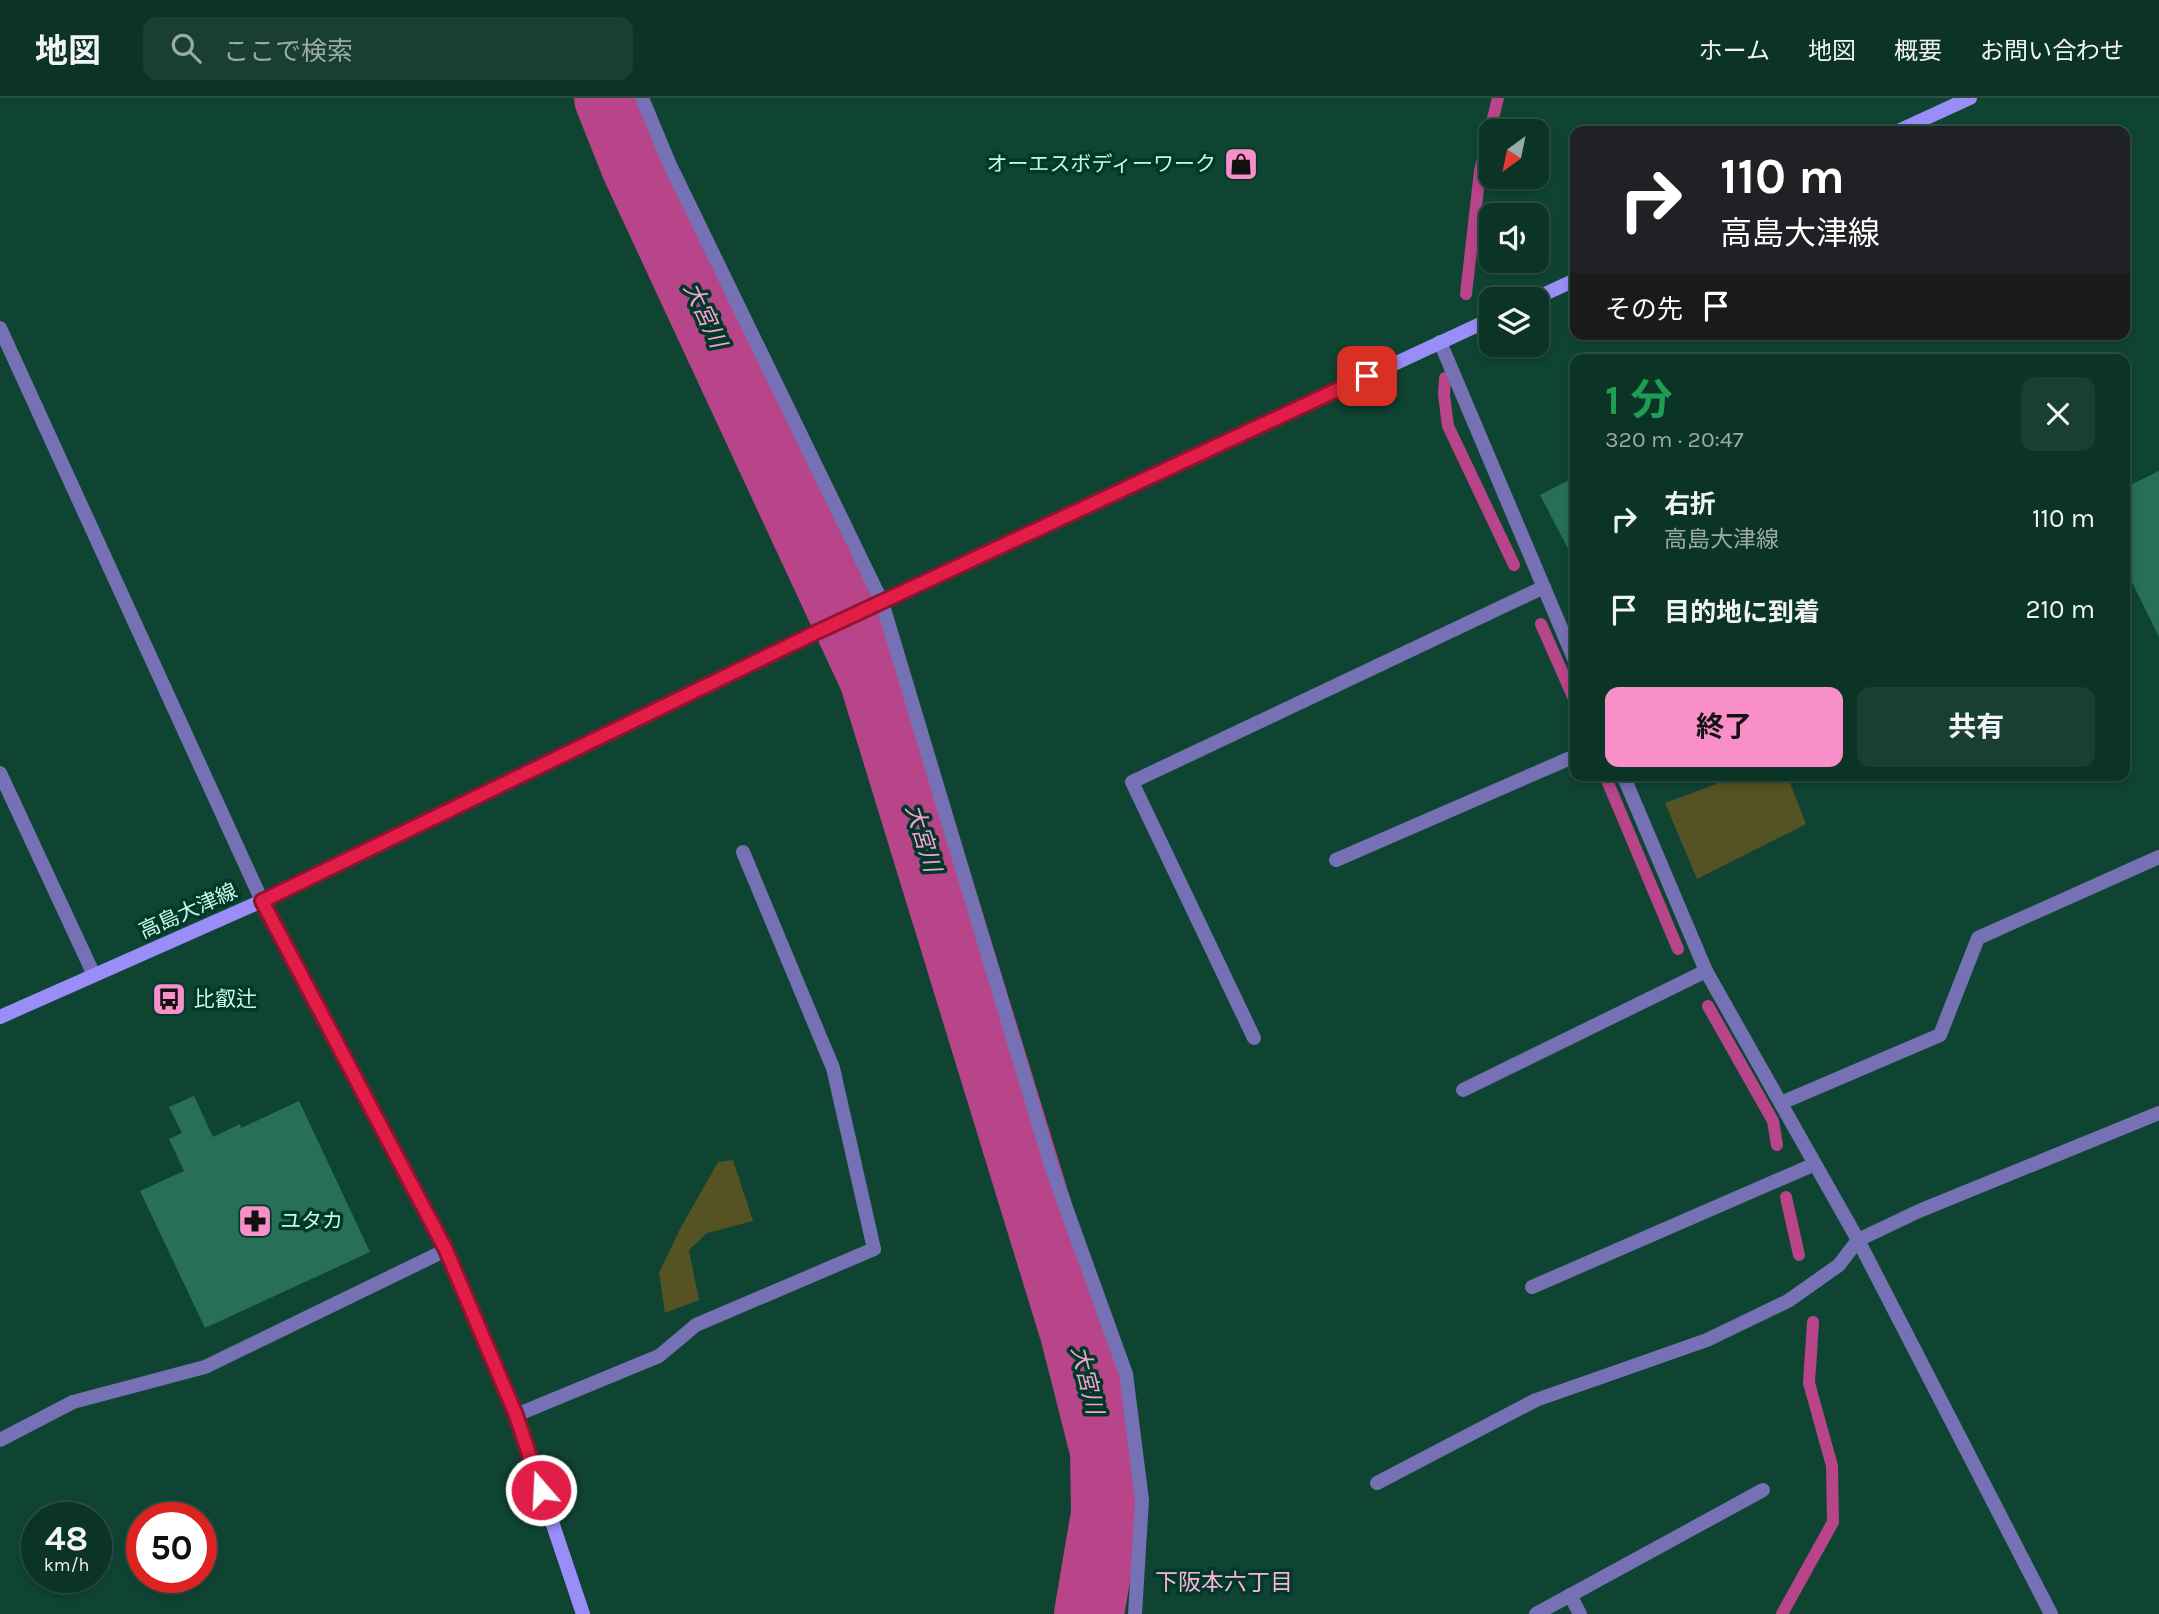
<!DOCTYPE html>
<html lang="ja">
<head>
<meta charset="utf-8">
<style>
	body { margin:0; font-family:Karla,"Noto Sans JP",sans-serif; background:#193f32; color:#f1f3f6; height:100vh; display:flex; flex-direction:column; font-size:26px; white-space:nowrap }
	* { box-sizing:border-box; margin:0 }
	p { font-size:23px; color:#9aaaa7 }
	.icon { flex:none; width:38px; height:38px; fill:none; stroke:currentColor; stroke-width:2; stroke-linecap:round; stroke-linejoin:round }
	.map { position:relative; flex:1; overflow:hidden }
	.sheet { position:absolute; left:1570px; top:256px; width:560px; height:427px; display:flex; flex-direction:column; background:#0b3326; border-radius:14px; box-shadow:0 4px 10px #0003,0 0 0 2px #2b4e43 }
	.sheet>* { flex:none }
	.banner { position:absolute; left:1570px; top:28px; width:560px; height:214px; border-radius:14px; box-shadow:0 4px 10px #0003,0 0 0 2px #2b4e43; background:#202124; color:#fff; overflow:hidden }
	.needle { width:46px; rotate:213deg }
	.buttons { position:absolute; left:1479px; top:21px; display:grid; gap:14px }
	.buttons a { display:grid; place-items:center; width:70px; height:70px; border-radius:14px; background:#0b3326; box-shadow:0 4px 10px #0003,0 0 0 2px #2b4e43; font-size:35px }
	.speed { position:absolute; left:21px; top:1404px; display:flex; gap:14px; font-size:35px; font-weight:700; text-align:center }
	.speed>* { display:grid; place-content:center; width:91px; height:91px; border-radius:50%; background:#0b3326; box-shadow:0 4px 10px #0003,0 0 0 2px #2b4e43; line-height:1 }
	.speed small { font-size:18px; font-weight:400 }
	.speed .limit { border:10px solid #d22; background:#fff; color:#111 }
	.pin { position:absolute; display:grid; place-items:center; width:60px; height:60px; color:#fff; margin:-30px; border-radius:14px; box-shadow:0 4px 10px #0006 }
	.me { position:absolute; width:77px; margin:-38px; rotate:341deg; stroke-linejoin:round; filter:drop-shadow(0 0 5px #0008) }
	.turn { display:flex; align-items:center; gap:24px; height:147px; padding:0 35px; font-size:32px }
	.turn .icon { width:91px; height:91px; stroke-width:2.5 }
	.turn b { display:block; font-size:49px; line-height:60px }
	.then { display:flex; align-items:center; height:66px; padding:0 35px; background:#0003; gap:14px; font-size:26px }
	.round { display:grid; place-items:center; flex:none; width:74px; height:74px; border-radius:14px; background:#193f32 }
	.headline { display:flex; align-items:center; justify-content:space-between; height:119px; padding:0 35px }
	h1 { font-size:42px; font-weight:700; line-height:52px; color:#1e9e55 }
	.cta { display:flex; gap:14px; margin-top:auto; padding:14px 35px }
	.cta a { flex:1; height:80px; border-radius:14px; background:#f98fc9; color:#111; font-size:28px; font-weight:700; line-height:80px; text-align:center }
	.cta a+a { background:#193f32; color:#f1f3f6 }
	ul { padding:0; list-style:none }
	li { display:flex; align-items:center; gap:21px; height:91px; padding:0 35px }
	li div { flex:1 }
	li b { display:block; font-size:26px }
	li em { font-style:normal }
	header { display:flex; align-items:center; gap:42px; box-sizing:border-box; height:98px; padding:0 35px; background:#0b3326; border-bottom:2px solid #2b4e43 }
	header strong { font-size:33px }
	nav { display:flex; gap:38px; margin-inline-start:auto; font-size:24px }
	.search { width:490px; height:63px; background:#193f32; display:flex; align-items:center; gap:18px; box-sizing:border-box; padding:0 24px; border-radius:14px; color:#9aaaa7; font-size:26px }
	.map>svg:first-child { display:block }
	.green { fill:#555324 }
	.lines { fill:none; stroke-linecap:round; stroke-linejoin:round }
	.stream { stroke:#b84489; stroke-width:12 }
	.river { stroke:#b84489; stroke-width:70 }
	.building { fill:#277057 }
	.minor { stroke:#7670b4; stroke-width:14 }
	.secondary { stroke:#998df8; stroke-width:14 }
	.route-casing { stroke:#92132f; stroke-width:18 }
	.route { stroke:#e11d48; stroke-width:12 }
	.labels { text-anchor:middle; dominant-baseline:central; stroke-width:7; stroke-linejoin:round; paint-order:stroke }
	.poi-label { font-size:21px; fill:#cbf7e4; stroke:#003929; text-anchor:start }
	.street-label { font-size:21px; fill:#cbf7e4; stroke:#003929 }
	.water-label { font-size:23px; font-style:italic; fill:#f79fce; stroke:#003929 }
	.neighbourhood-label { font-size:23px; fill:#fcb1d8; stroke:#003929 }
</style>
</head>
<body>
<header>
<strong>地図</strong>
<div class="search"><svg class="icon" aria-label="search" viewBox="0 0 24 24"><circle cx="10" cy="10" r="6"/><path d="M15 15l6 6"/></svg>ここで検索</div>
<nav><a>ホーム</a><a>地図</a><a>概要</a><a>お問い合わせ</a></nav>
</header>
<div class="map">
<svg width="2159" height="1516" viewBox="0 0 2159 1516">
	<rect width="100%" height="100%" fill="#0f4433"/>
	<!-- green -->
	<g class="green">
		<polygon points="1740,677 1787,677 1806,726 1697,781 1665,705"/>
		<polygon points="733,1062 753,1123 707,1135 689,1152 699,1202 665,1215 659,1175 680,1131 718,1064"/>
	</g>
	<g class="lines">
		<!-- stream -->
		<g class="stream">
			<polyline points="1466,196 1480,73 1498,0"/>
			<polyline points="1445,280 1444,297 1448,328 1514,467"/>
			<polyline points="1541,526 1575,603"/>
			<polyline points="1606,680 1678,851"/>
			<polyline points="1708,908 1773,1023 1777,1047"/>
			<polyline points="1786,1099 1799,1157"/>
			<polyline points="1782,1516 1833,1424 1832,1368 1809,1285 1813,1224"/>
		</g>
		<!-- river -->
		<polyline class="river" points="609,0 636,68 874,580 1075,1235 1105,1353 1106,1416 1089,1516"/>
	</g>
	<!-- building -->
	<g class="building">
		<polygon points="2159,373 2159,539 2131,482 2124,485 2124,472 2127,471 2124,466 2124,390"/>
		<polygon points="1575,379 1575,464 1540,397"/>
		<polygon points="194,998 213,1039 240,1026 241,1030 299,1003 370,1154 205,1230 140,1093 184,1073 169,1041 182,1035 169,1009"/>
	</g>
	<g class="lines">
		<!-- minor -->
		<g class="minor">
			<polyline points="642,0 670,67 882,504 1052,1071 1126,1276 1142,1402 1135,1516"/>
			<polyline points="0,230 262,803"/>
			<polyline points="1440,244 1575,563"/>
			<polyline points="0,675 94,877"/>
			<polyline points="1623,677 1706,873 1858,1142 2051,1516"/>
			<polyline points="1336,762 1575,658"/>
			<polyline points="1254,940 1132,684 1544,489"/>
			<polyline points="1463,992 1706,873"/>
			<polyline points="1781,1005 1940,937 1978,840 2159,759"/>
			<polyline points="1532,1189 1815,1066"/>
			<polyline points="516,1317 659,1258 696,1227 874,1151 833,970 743,754"/>
			<polyline points="0,1342 73,1304 205,1269 446,1152"/>
			<polyline points="1377,1385 1536,1302 1707,1242 1788,1203 1839,1167 1858,1142 1919,1113 2159,1015"/>
			<polyline points="1570,1497 1580,1516"/>
			<polyline points="1536,1516 1763,1392"/>
		</g>
		<!-- secondary -->
		<g class="secondary">
			<polyline points="1898,33 1970,0"/>
			<polyline points="1534,201 1575,182"/>
			<polyline points="262,803 446,1152 516,1317 583,1516"/>
			<polyline points="0,919 262,803 817,534 1491,221"/>
		</g>
	</g>
	<g class="lines">
		<!-- route casing -->
		<g class="route-casing">
			<polyline id="route" points="541,1392 516,1317 446,1152 262,803 817,534 1367,278"/>
		</g>
		<!-- route -->
		<use href="#route" class="route"/>
	</g>
	<!-- icons -->
	<defs>
		<g id="shop-square" transform="scale(1.75)"><rect x="-9" y="-9" width="18" height="18" rx="4" fill="#f98fc9" stroke="#003929"/><path d="M-5-2.5h2.3a2.7 3.5 0 0 1 5.4 0H5L5.5 6h-11ZM-1.5-2.5h3a1.5 2.3 0 0 0-3 0Z" fill="#111"/></g>
		<g id="bus-square" transform="scale(1.75)"><rect x="-9" y="-9" width="18" height="18" rx="4" fill="#f98fc9" stroke="#003929"/><path d="M-5-6H5V4H4V6H2V4H-2V6H-4V4H-5ZM-3.5-4V0h7V-4ZM-3.5 1.2v1.5H-2V1.2ZM2 1.2v1.5H3.5V1.2Z" fill="#111"/></g>
		<g id="pharmacy-square" transform="scale(1.75)"><rect x="-9" y="-9" width="18" height="18" rx="4" fill="#f98fc9" stroke="#003929"/><path d="M-2-6h4v4h4v4h-4v4h-4v-4h-4v-4h4Z" fill="#111"/></g>
	</defs>
	<g fill-rule="evenodd">
		<use href="#shop-square" x="1241" y="66"/>
		<use href="#bus-square" x="169" y="901"/>
		<use href="#pharmacy-square" x="255" y="1123"/>
	</g>
	<g class="labels">
		<!-- poi labels -->
		<g class="poi-label">
			<text x="1216" y="66" text-anchor="end">オーエスボディーワーク</text>
			<text x="194" y="901">比叡辻</text>
			<text x="280" y="1123">ユタカ</text>
		</g>
		<!-- street labels -->
		<g class="street-label">
			<text transform="translate(188 813) rotate(-24)">高島大津線</text>
		</g>
		<!-- water labels -->
		<g class="water-label">
			<text transform="translate(705 217) rotate(65)">大宮川</text>
			<text transform="translate(923 740) rotate(73)">大宮川</text>
			<text transform="translate(1087 1282) rotate(76)">大宮川</text>
		</g>
		<!-- neighbourhood labels -->
		<g class="neighbourhood-label">
			<text x="1224" y="1484">下阪本六丁目</text>
		</g>
	</g>
</svg>
<div class="buttons">
<a><svg class="needle" viewBox="-14 -14 28 28"><path d="M0-13l5 13h-10z" fill="#e53935"/><path d="M0 13l5-13h-10z" fill="#9aaaa7"/></svg></a>
<a><svg class="icon" aria-label="sound" viewBox="0 0 24 24"><path d="M4 9h4l5-4v14l-5-4H4zM17 9q2 3 0 6"/></svg></a>
<a><svg class="icon" aria-label="layers" viewBox="0 0 24 24"><path d="M12 4l9 5-9 5-9-5zM3 14l9 5 9-5"/></svg></a>
</div>
<div class="speed"><div>48<small>km/h</small></div><div class="limit">50</div></div>
<div class="pin" style="left:1367px;top:278px;background:#d93025"><svg class="icon" aria-label="arrive" viewBox="0 0 24 24"><path d="M6 21V4h12l-3 4 3 4H6"/></svg></div>
<svg class="me" style="left:541px;top:1392px" viewBox="-20 -20 40 40"><circle r="17" fill="#e11d48" stroke="#fff" stroke-width="3"/><path d="M0-11L8 9 0 5-8 9z" fill="#fff"/></svg>
<div class="banner">
<div class="turn"><svg class="icon" aria-label="right" viewBox="0 0 24 24"><path d="M7 20v-9h11M14 6l5 5-5 5"/></svg><div><b>110 m</b>高島大津線</div></div>
<div class="then">その先<svg class="icon" aria-label="arrive" viewBox="0 0 24 24"><path d="M6 21V4h12l-3 4 3 4H6"/></svg></div>
</div>
<section class="sheet">
<div class="headline"><div><h1>1 分</h1><p>320 m · 20:47</p></div><a class="round"><svg class="icon" aria-label="close" viewBox="0 0 24 24"><path d="M6 6l12 12M18 6L6 18"/></svg></a></div>
<ul>
<li><svg class="icon" aria-label="right" viewBox="0 0 24 24"><path d="M7 20v-9h11M14 6l5 5-5 5"/></svg><div><b>右折</b><p>高島大津線</p></div><em>110 m</em></li>
<li><svg class="icon" aria-label="arrive" viewBox="0 0 24 24"><path d="M6 21V4h12l-3 4 3 4H6"/></svg><div><b>目的地に到着</b></div><em>210 m</em></li>
</ul>
<div class="cta"><a>終了</a><a>共有</a></div>
</section>
</div>
</body>
</html>
